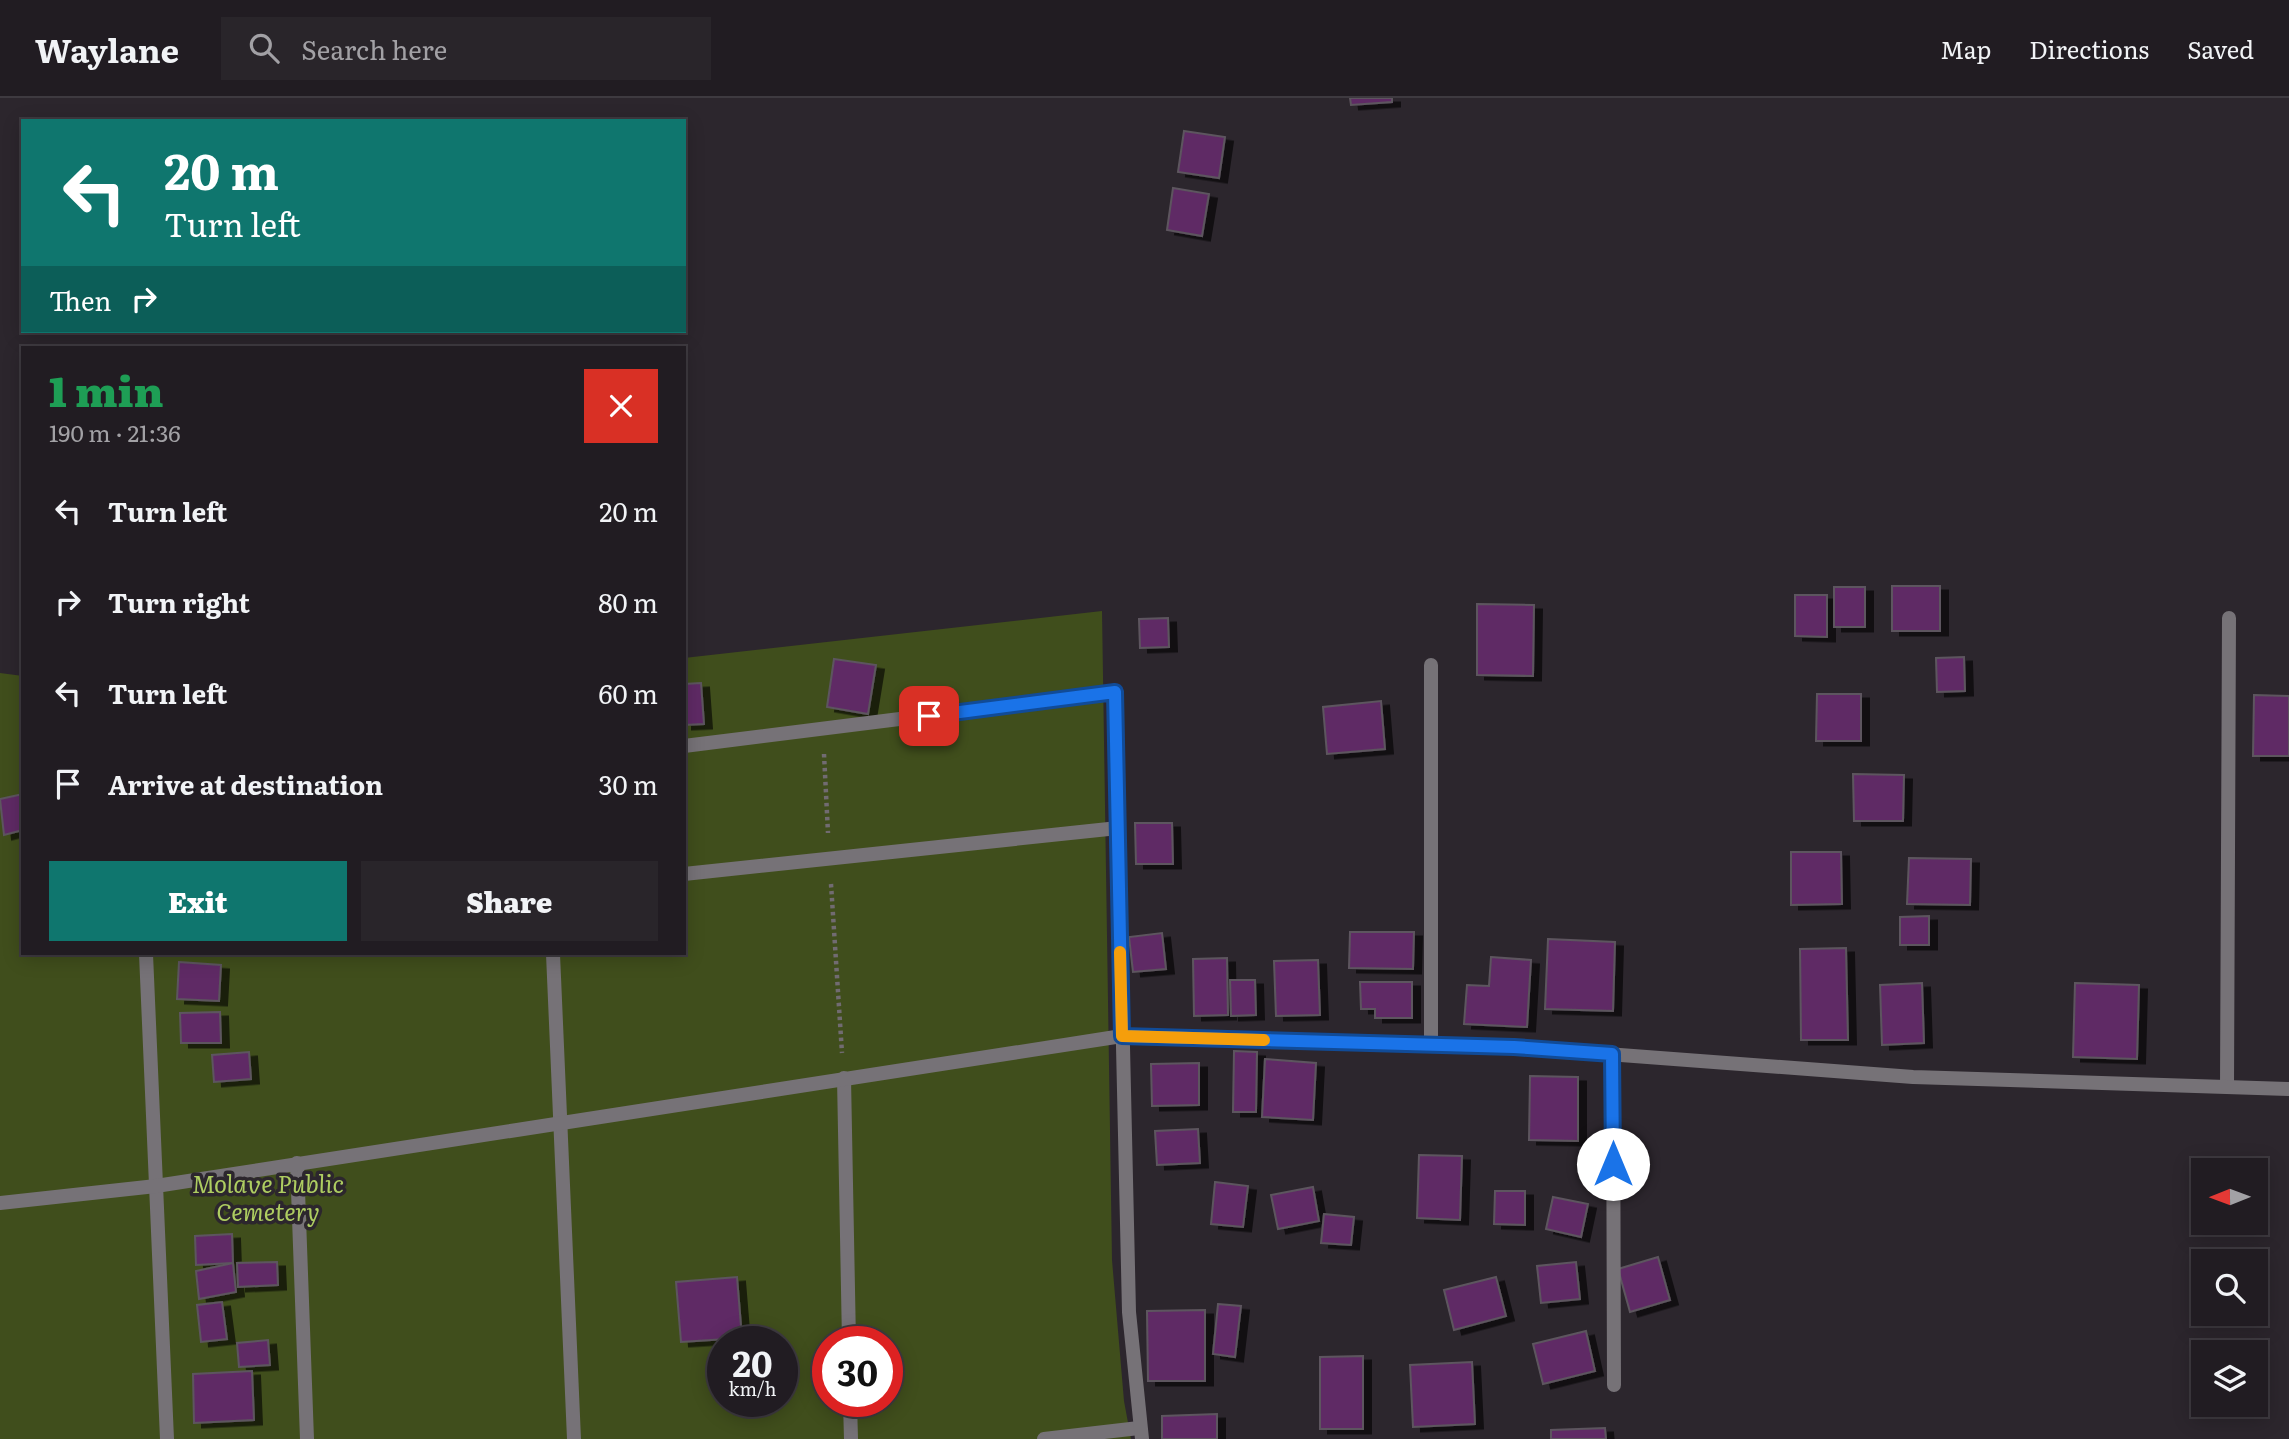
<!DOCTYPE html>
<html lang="en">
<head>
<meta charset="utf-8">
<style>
	body { margin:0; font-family:Literata,serif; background:#29252a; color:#f1f3f6; height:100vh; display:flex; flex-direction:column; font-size:26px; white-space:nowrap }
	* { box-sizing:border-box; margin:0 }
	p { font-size:23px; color:#a2a1a5 }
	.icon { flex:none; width:38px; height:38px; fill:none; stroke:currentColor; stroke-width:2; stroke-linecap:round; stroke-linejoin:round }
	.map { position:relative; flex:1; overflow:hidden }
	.drawer { position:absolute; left:21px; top:248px; width:665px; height:609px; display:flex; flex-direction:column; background:#211c22; border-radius:0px; box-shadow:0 4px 18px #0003,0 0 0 2px #3e3a40 }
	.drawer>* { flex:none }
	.banner { position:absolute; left:21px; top:21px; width:665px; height:214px; border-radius:0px; box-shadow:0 4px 18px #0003,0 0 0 2px #3e3a40; background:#0f766e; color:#fff; overflow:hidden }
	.needle { width:46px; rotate:269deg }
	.controls { position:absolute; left:2191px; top:1060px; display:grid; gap:14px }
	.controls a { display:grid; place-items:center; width:77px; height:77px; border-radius:0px; background:#211c22; box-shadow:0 4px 18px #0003,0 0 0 2px #3e3a40; font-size:35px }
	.speed { position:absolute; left:707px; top:1228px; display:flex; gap:14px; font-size:35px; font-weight:700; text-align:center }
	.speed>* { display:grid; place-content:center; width:91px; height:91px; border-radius:50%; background:#211c22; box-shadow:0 4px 18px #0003,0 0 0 2px #3e3a40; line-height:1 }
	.speed small { font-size:18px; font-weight:400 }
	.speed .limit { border:10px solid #d22; background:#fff; color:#111 }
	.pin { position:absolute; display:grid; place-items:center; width:60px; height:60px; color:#fff; margin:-30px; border-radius:14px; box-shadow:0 4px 10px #0006 }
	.me { position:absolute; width:77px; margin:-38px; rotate:0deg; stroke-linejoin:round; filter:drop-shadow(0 0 5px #0008) }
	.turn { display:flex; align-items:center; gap:24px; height:147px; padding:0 28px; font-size:32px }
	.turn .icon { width:91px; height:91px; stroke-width:2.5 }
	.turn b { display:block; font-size:49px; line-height:60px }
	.then { display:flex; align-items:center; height:66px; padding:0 28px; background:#0003; gap:14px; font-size:26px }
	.round { display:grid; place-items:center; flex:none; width:74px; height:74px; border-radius:0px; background:#29252a }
	.summary { display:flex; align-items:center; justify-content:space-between; height:119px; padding:0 28px }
	h1 { font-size:42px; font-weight:800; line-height:52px; color:#1e9e55 }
	.primary-button { display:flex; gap:14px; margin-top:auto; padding:14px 28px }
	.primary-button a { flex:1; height:80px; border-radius:0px; background:#0f766e; color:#fff; font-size:28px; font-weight:800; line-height:80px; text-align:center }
	.primary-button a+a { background:#29252a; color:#f1f3f6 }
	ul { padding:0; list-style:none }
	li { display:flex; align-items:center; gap:21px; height:91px; padding:0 28px }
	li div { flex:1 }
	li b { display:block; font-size:26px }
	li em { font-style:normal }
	header { display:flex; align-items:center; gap:42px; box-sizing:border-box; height:98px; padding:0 35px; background:#211c22; border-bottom:2px solid #3e3a40 }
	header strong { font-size:33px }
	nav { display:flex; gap:38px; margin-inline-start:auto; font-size:24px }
	.search { width:490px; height:63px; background:#29252a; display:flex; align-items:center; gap:18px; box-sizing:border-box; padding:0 24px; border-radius:0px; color:#a2a1a5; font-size:26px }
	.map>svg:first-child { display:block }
	.green { fill:#404e1c; fill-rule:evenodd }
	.building { fill:#5e2c65; stroke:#5d555e; stroke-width:2; filter:url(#shadow) }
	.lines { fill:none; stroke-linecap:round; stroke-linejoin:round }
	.path { stroke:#716b71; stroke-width:4.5; stroke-dasharray:3.5 3.5; stroke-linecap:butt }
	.service { stroke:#767277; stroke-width:14 }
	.minor { stroke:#767277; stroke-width:14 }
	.route-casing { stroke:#114b97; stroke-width:18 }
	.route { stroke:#1a73e8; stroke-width:12 }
	.slow { stroke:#f59e0b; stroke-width:12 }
	.labels { text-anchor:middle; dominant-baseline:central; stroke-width:7; stroke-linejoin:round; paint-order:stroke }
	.park-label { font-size:24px; font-style:italic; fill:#aecd61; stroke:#2c262d }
</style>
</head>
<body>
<header>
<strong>Waylane</strong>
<div class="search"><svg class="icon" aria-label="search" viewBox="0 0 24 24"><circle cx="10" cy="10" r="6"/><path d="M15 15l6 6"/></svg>Search here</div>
<nav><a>Map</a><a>Directions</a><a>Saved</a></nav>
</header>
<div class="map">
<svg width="2289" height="1341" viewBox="0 0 2289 1341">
	<defs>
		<filter id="shadow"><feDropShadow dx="8" dy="4.5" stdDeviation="0" flood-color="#0009"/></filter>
	</defs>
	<rect width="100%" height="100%" fill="#2c262d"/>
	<!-- green -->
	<path class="green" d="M1102,513L1112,1162L1124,1303L1131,1341H0V575L23,578V856H684V560ZM723,1244H782V1304H723ZM828,1244H887V1304H828Z"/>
	<!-- building -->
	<g class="building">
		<polygon points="1350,0 1392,0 1392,4 1351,7"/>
		<polygon points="1184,33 1225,39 1219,80 1178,74"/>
		<polygon points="1173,90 1209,96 1202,138 1167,132"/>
		<rect x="1892" y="488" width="48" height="45"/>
		<rect x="1834" y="489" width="31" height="40"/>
		<polygon points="1795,497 1827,497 1827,539 1795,538"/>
		<polygon points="1477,506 1534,507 1533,578 1477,577"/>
		<polygon points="1168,520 1169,549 1140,550 1139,521"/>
		<polygon points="1964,559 1965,593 1937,594 1936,560"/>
		<polygon points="834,561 876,567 868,616 827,609"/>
		<polygon points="701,585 704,626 684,627 684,586"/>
		<polygon points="1817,596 1861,596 1861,643 1816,643"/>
		<polygon points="2254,597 2289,598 2289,658 2253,658"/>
		<polygon points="1381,603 1385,651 1327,656 1323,609"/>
		<polygon points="1853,676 1904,677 1903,723 1854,723"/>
		<polygon points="23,696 23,732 4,737 0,701"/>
		<polygon points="1135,725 1172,725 1173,766 1136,766"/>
		<polygon points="1791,754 1841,754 1842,806 1791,807"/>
		<polygon points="1909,760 1971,761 1970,807 1907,806"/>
		<polygon points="1929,818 1929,847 1900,847 1900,819"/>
		<polygon points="1350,834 1414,834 1413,871 1349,870"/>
		<polygon points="1162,835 1166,871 1133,874 1129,839"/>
		<polygon points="1548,841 1615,844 1613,913 1545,911"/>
		<polygon points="1846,850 1848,942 1801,942 1800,851"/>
		<polygon points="1491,859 1531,862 1527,929 1464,926 1467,887 1489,888"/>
		<polygon points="1227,860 1228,917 1194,918 1193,861"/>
		<polygon points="1318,862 1320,917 1276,918 1274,863"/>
		<polygon points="179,864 221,867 219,903 177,901"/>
		<polygon points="1230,882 1255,882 1256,917 1231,918"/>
		<polygon points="1360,884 1412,884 1412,920 1375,920 1375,911 1361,911"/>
		<polygon points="1922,885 1924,945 1882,947 1880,887"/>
		<polygon points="2075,885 2139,887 2137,961 2073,959"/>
		<polygon points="220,914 221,945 181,945 180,915"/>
		<polygon points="1234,953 1257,954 1256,1014 1233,1014"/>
		<polygon points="249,954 251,981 214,984 212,957"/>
		<polygon points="1265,961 1316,965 1313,1022 1262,1019"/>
		<polygon points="1199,965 1199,1007 1152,1008 1151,966"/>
		<polygon points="1530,978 1578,979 1578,1043 1529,1042"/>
		<polygon points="1198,1031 1200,1065 1157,1067 1155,1033"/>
		<polygon points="1419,1057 1462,1058 1460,1122 1417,1120"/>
		<polygon points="1215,1084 1248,1088 1243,1129 1211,1126"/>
		<polygon points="1313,1089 1319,1123 1278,1131 1271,1097"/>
		<polygon points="1495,1093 1525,1093 1525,1127 1494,1126"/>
		<polygon points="1553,1099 1588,1106 1581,1139 1546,1131"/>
		<polygon points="1324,1116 1354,1119 1351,1147 1321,1145"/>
		<polygon points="232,1136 233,1165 196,1167 195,1138"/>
		<polygon points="1658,1159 1670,1202 1630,1214 1618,1171"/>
		<polygon points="277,1164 278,1187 238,1189 237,1165"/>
		<polygon points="1576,1164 1580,1201 1541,1205 1537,1168"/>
		<polygon points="233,1165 236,1194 199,1201 196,1173"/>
		<polygon points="737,1179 742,1240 681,1244 676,1184"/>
		<polygon points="1496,1179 1506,1218 1454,1232 1444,1192"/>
		<polygon points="222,1204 227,1241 201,1244 197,1207"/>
		<polygon points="1218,1206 1241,1208 1235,1259 1213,1256"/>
		<polygon points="1205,1212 1205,1283 1148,1283 1147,1213"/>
		<polygon points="1586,1233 1595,1273 1543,1286 1533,1246"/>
		<polygon points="268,1242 270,1267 239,1269 237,1245"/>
		<polygon points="1363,1258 1363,1331 1320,1331 1320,1259"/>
		<polygon points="1472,1264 1475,1326 1413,1329 1410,1267"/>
		<polygon points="252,1273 254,1322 194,1325 193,1276"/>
		<polygon points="1217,1316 1217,1341 1162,1341 1162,1318"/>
		<polygon points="1605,1330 1606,1341 1551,1341 1551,1332"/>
	</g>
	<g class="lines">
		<!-- path -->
		<g class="path">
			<polyline points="824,656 828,735"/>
			<polyline points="831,786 842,955"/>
		</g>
		<!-- service -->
		<g class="service">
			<polyline points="684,648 1115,594"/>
			<polyline points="684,776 1118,730"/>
			<polyline points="146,856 167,1341"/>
			<polyline points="553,856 574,1341"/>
			<polyline points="844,980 849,1244"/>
			<polyline points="2227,988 2229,520"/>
			<polyline points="297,1065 307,1341"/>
			<polyline points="0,1105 156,1088 1122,938"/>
			<polyline points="850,1304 851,1341"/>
			<polyline points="1044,1341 1139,1330"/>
		</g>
		<!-- minor -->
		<g class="minor">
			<polyline points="1431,567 1431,946"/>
			<polyline points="1115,594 1129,1214 1142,1341"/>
			<polyline points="1122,938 1514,949 1913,979 2289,991"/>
			<polyline points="1613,955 1614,1287"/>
		</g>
	</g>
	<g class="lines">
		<!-- route casing -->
		<g class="route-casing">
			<polyline id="route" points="929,618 1115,594 1122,938 1514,949 1612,956 1613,1066"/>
		</g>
		<!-- route -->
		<use href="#route" class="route"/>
		<!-- slow -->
		<polyline class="slow" points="1120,854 1122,938 1264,942"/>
	</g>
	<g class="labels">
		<!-- park labels -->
		<g class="park-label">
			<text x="268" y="1084">Molave Public<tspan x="268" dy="28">Cemetery</tspan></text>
		</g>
	</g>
</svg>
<div class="controls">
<a><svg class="needle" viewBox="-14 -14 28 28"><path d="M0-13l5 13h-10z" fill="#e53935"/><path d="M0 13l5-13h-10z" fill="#a2a1a5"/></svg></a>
<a><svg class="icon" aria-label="search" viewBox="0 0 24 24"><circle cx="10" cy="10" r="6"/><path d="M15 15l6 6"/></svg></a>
<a><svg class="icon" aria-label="layers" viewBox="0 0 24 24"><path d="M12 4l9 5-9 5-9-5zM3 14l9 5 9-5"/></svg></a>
</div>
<div class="speed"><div>20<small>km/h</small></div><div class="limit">30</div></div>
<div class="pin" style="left:929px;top:618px;background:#d93025"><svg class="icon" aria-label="arrive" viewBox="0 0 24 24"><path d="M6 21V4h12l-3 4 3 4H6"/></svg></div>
<svg class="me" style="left:1613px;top:1066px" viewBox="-20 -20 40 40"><circle r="19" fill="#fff"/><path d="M0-13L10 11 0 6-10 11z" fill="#1a73e8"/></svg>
<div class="banner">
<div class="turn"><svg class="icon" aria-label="left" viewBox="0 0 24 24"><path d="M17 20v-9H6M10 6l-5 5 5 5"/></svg><div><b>20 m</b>Turn left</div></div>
<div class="then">Then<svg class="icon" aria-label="right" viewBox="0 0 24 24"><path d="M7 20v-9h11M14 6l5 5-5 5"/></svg></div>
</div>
<section class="drawer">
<div class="summary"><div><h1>1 min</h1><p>190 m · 21:36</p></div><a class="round" style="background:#d93025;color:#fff"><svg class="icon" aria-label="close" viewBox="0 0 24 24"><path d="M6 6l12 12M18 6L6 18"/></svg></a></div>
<ul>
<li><svg class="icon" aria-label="left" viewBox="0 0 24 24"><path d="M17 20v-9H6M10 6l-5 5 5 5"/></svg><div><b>Turn left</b></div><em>20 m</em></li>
<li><svg class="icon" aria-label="right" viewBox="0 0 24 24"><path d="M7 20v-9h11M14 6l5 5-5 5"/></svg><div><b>Turn right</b></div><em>80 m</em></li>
<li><svg class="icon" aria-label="left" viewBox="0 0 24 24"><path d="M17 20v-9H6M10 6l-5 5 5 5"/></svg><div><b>Turn left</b></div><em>60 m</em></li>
<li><svg class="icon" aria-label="arrive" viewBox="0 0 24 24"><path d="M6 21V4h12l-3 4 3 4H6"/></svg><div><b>Arrive at destination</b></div><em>30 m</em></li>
</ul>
<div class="primary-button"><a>Exit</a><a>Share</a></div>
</section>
</div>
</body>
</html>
